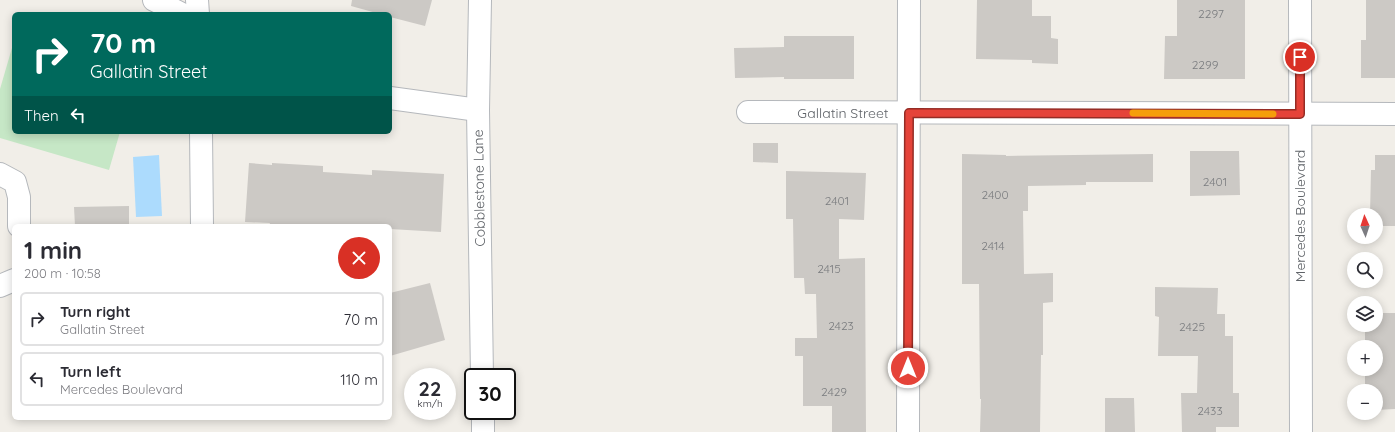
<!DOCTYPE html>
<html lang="en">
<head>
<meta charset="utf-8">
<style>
	body { margin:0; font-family:Quicksand,sans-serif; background:#f2f2f3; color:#2b2b33; height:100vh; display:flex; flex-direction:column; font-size:15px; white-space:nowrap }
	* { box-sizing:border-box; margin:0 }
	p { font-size:13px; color:#7c7c81 }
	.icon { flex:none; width:22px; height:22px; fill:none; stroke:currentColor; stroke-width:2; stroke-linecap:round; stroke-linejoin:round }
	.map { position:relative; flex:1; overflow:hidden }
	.panel { position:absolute; left:12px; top:224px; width:380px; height:196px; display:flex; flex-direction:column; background:#fff; border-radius:6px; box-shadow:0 2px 10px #0003 }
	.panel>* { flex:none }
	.hud { position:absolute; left:12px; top:12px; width:380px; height:122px; border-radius:6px; box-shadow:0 2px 10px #0003; background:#00695c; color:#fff; overflow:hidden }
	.needle { width:26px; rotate:357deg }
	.buttons { position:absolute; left:1347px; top:208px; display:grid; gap:8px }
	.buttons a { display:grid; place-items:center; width:36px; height:36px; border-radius:50%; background:#fff; box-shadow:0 2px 10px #0003; font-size:20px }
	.speed { position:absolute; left:404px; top:368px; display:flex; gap:8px; font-size:20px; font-weight:700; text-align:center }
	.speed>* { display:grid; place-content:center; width:52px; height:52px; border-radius:50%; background:#fff; box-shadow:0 2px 10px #0003; line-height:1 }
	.speed small { font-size:10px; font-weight:400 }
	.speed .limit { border:2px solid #111; border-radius:6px; background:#fff; color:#111 }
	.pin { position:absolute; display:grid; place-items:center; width:34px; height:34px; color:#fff; margin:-17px; border:2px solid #fff; border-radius:50%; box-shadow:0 1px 4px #0007 }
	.me { position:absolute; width:44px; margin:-22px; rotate:0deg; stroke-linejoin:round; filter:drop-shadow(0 0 3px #0008) }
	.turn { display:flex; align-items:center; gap:14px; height:84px; padding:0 12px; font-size:18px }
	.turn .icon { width:52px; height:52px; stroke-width:2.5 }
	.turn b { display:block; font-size:28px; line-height:34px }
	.then { display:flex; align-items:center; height:38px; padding:0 12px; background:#0003; gap:8px; font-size:15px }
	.round { display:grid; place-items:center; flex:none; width:42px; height:42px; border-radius:21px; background:#f2f2f3 }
	.overview { display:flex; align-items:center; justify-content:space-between; height:68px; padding:0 12px }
	h1 { font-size:24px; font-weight:700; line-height:30px }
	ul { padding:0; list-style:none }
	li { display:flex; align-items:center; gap:12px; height:54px; margin:0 8px 6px; padding:0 4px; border:2px solid #e1e1e2; border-radius:6px }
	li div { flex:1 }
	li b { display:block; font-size:15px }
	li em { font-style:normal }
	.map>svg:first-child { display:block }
	.green { fill:#c6e7c6 }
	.water { fill:#acdbfd }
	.building { fill:#ccc9c5 }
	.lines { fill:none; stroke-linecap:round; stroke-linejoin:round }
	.minor-casing { stroke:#b5b8bc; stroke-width:24 }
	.minor { stroke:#fff; stroke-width:22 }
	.route-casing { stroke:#952c25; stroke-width:10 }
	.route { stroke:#e54339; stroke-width:7 }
	.slow { stroke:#f59e0b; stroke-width:7 }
	.labels { text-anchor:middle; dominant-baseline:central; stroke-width:3; stroke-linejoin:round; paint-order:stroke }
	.number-label { font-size:12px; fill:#7a7c7f }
	.street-label { font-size:14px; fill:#5f6368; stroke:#fff }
</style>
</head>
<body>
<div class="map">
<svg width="1395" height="432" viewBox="0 0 1395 432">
	<rect width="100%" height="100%" fill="#f1eee8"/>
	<!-- green -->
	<polygon class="green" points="14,41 14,132 120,132 109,170 0,138 0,89"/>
	<!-- water -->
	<polygon class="water" points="159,155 162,216 136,217 133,157"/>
	<!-- building -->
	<g class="building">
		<polygon points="352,0 432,0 425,26 390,17 390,14 380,14 351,6"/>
		<polygon points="977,0 1032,0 1032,16 1051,16 1051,38 1058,39 1058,64 1032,63 1032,60 976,59"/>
		<polygon points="1177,0 1245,0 1245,79 1164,79 1165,36 1177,36"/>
		<polygon points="1366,0 1395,0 1395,78 1361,78 1361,40 1366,40"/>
		<polygon points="784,36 854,36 854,79 784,79 784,77 735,78 734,48 784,47"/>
		<polygon points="753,143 778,143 778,163 753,162"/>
		<polygon points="1190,151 1239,151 1240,195 1190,196"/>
		<polygon points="962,154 1006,155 1006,156 1153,154 1153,182 1086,182 1086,185 1028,186 1028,211 1023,211 1024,274 1053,273 1053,302 1043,303 1043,355 1041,355 1040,432 980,432 981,399 980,399 979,284 962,284"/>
		<polygon points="1375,155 1395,155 1395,226 1376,226 1376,215 1370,215 1371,170 1375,170"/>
		<polygon points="249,163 272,165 272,163 323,166 323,172 372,175 372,170 444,174 441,232 390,229 390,226 319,224 319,226 269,226 270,223 245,222"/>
		<polygon points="786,171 866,173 864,220 839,219 839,259 865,258 866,432 832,432 832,406 803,406 803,356 795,356 795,338 817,338 816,294 805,294 804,278 794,278 793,219 786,219"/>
		<polygon points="129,206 129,226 75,226 74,207"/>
		<polygon points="430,283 445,340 390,356 390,293"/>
		<polygon points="1155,287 1218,288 1217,314 1225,314 1225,336 1233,336 1233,393 1239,393 1239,427 1216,427 1216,432 1182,432 1181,393 1197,393 1198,356 1158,356 1159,317 1155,316"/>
		<polygon points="1376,313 1395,313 1395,409 1376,410 1376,391 1365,391 1365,369 1376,369 1376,347 1365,347 1365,325 1376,325"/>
		<polygon points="1105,398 1134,398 1135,432 1105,432"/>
	</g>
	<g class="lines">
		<!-- minor casing -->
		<g class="minor-casing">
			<g id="minor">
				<polyline points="154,0 182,14"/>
				<polyline points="197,0 198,14"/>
				<polyline points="480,0 478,110 482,377"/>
				<polyline points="1300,0 1301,432"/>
				<polyline points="390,98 478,110"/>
				<polyline points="748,112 1395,114"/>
				<polyline points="201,132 202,226"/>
				<polyline points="0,174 15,182 19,197 19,226"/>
				<polyline points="0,286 14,280"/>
				<polyline points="483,411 483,432"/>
				<polyline points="908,432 909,0"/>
			</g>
		</g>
		<!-- minor -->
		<use href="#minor" class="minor"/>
	</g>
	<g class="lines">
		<!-- route casing -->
		<g class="route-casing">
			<polyline id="route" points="908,368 909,113 1300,114 1300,57"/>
		</g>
		<!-- route -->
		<use href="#route" class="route"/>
		<!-- slow -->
		<polyline class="slow" points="1133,113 1273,114"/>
	</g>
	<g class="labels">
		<!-- number labels -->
		<g class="number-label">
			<text x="1211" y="13">2297</text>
			<text x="1205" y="64">2299</text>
			<text x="1215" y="181">2401</text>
			<text x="995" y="194">2400</text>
			<text x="837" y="200">2401</text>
			<text x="993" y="245">2414</text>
			<text x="829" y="268">2415</text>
			<text x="841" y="325">2423</text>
			<text x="1192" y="326">2425</text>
			<text x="834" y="391">2429</text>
			<text x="1210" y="410">2433</text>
		</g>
		<!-- street labels -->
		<g class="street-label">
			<text x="843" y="113">Gallatin Street</text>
			<text transform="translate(479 188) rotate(-91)">Cobblestone Lane</text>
			<text transform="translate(1300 216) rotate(-90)">Mercedes Boulevard</text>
		</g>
	</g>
</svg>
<div class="buttons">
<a><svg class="needle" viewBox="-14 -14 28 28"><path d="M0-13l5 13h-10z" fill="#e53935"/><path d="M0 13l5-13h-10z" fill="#7c7c81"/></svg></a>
<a><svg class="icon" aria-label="search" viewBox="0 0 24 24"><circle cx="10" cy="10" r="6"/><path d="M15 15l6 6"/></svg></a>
<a><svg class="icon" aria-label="layers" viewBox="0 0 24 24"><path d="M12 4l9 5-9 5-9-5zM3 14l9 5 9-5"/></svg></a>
<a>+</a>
<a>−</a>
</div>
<div class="speed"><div>22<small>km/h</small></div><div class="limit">30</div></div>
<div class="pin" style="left:1300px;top:57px;background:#d93025"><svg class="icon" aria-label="arrive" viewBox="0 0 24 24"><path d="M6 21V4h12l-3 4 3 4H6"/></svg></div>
<svg class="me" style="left:908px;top:368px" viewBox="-20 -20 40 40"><circle r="17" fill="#e54339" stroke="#fff" stroke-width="3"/><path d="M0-11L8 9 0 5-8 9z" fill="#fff"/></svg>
<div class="hud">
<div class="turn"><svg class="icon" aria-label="right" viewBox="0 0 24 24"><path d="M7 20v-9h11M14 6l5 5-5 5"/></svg><div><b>70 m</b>Gallatin Street</div></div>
<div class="then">Then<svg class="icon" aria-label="left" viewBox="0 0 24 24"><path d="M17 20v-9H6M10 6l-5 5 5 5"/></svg></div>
</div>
<section class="panel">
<div class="overview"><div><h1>1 min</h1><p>200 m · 10:58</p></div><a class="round" style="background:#d93025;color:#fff"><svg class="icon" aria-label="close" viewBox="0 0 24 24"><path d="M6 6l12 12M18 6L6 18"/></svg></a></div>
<ul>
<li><svg class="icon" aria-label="right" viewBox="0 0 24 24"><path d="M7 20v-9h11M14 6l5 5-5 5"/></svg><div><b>Turn right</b><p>Gallatin Street</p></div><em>70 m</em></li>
<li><svg class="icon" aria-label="left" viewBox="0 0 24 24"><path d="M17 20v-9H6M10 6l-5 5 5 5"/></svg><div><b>Turn left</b><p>Mercedes Boulevard</p></div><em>110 m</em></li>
</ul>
</section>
</div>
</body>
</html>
